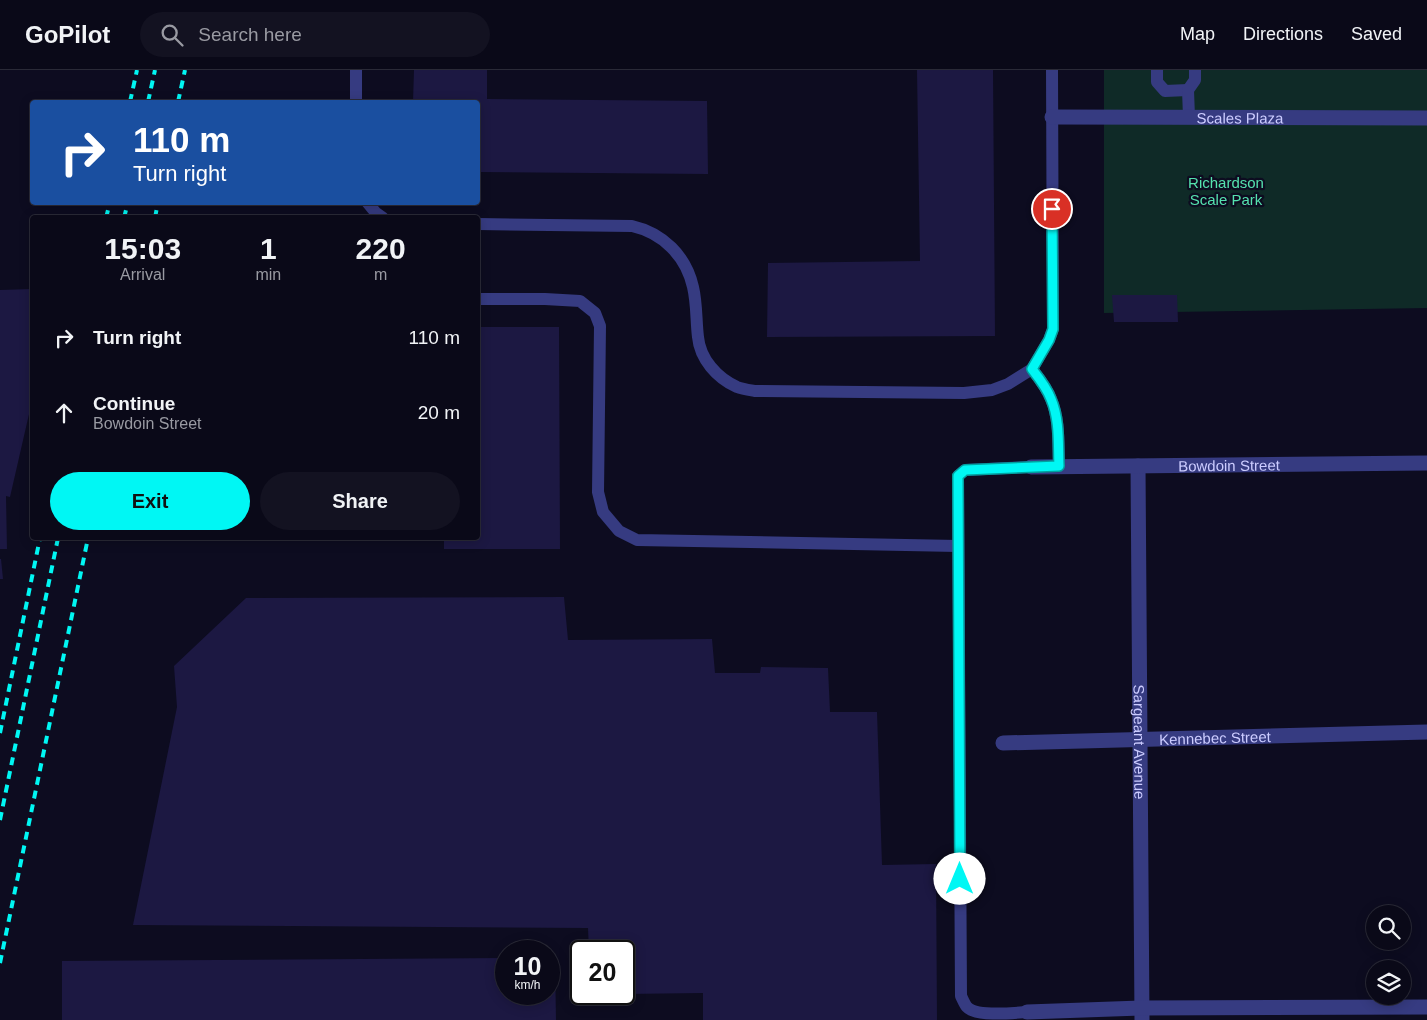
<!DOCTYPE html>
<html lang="en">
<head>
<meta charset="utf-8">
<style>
	body { margin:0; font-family:Helvetica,sans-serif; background:#131221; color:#f1f3f6; height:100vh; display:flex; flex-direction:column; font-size:19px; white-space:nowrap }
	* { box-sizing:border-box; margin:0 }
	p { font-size:16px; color:#999aa2 }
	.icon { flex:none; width:28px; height:28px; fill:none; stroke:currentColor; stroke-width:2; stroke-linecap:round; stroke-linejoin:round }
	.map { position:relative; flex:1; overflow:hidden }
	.drawer { position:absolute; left:30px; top:145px; width:450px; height:325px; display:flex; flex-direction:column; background:#0a0918; border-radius:5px; box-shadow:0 2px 12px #0003,0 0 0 1px #2a2a37 }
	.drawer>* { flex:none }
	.banner { position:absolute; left:30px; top:30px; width:450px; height:105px; border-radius:5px; box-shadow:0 2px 12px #0003,0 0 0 1px #2a2a37; background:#1a4fa0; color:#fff; overflow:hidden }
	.tools { position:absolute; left:1366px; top:835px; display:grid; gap:10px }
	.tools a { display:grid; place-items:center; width:45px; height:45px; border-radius:50%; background:#0a0918; box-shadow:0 2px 12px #0003,0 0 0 1px #2a2a37; font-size:25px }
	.speed { position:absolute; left:495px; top:870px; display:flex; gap:10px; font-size:25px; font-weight:700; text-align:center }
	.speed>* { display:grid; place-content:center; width:65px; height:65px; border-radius:50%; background:#0a0918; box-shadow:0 2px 12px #0003,0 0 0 1px #2a2a37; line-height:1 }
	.speed small { font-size:12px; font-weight:400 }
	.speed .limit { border:2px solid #111; border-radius:8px; background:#fff; color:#111 }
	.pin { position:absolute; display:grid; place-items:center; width:42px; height:42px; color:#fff; margin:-21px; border:2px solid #fff; border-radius:50%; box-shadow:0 1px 5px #0007 }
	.me { position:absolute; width:55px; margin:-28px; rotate:0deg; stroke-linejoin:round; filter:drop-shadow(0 0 4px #0008) }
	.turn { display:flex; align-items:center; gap:18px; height:105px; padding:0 20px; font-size:22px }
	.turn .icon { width:65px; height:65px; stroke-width:2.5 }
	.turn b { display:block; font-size:35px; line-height:42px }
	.eta { display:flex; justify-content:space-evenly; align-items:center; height:85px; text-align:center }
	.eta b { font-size:30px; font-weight:800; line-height:35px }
	.action { display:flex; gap:10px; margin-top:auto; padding:10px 20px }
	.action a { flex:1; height:58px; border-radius:30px; background:#00f7f4; color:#111; font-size:20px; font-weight:800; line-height:58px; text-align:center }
	.action a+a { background:#131221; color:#f1f3f6 }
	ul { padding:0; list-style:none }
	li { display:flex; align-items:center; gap:15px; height:75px; padding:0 20px }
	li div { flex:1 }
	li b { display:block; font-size:19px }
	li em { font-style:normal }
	header { display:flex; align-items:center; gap:30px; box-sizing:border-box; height:70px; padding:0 25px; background:#0a0918; border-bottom:1px solid #2a2a37 }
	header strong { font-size:24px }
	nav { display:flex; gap:28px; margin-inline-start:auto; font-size:18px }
	.search { width:350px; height:45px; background:#131221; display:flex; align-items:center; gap:12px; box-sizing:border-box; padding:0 18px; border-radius:28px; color:#999aa2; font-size:19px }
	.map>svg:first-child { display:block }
	.green { fill:#0f2a27 }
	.building { fill:#1c1842 }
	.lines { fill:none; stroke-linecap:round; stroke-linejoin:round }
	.lane { stroke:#363b81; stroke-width:12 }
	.street { stroke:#363b81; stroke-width:15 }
	.rail { stroke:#00f7f4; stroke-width:4; stroke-dasharray:8 6; stroke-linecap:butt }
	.route-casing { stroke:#00a19f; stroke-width:12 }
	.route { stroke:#00f7f4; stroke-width:9 }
	.labels { text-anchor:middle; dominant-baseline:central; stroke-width:4.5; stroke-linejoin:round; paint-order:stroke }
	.street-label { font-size:15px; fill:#ccf; stroke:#0d0c20 }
	.park-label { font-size:15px; fill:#55e2af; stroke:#0d0c20 }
</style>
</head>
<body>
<header>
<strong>GoPilot</strong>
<div class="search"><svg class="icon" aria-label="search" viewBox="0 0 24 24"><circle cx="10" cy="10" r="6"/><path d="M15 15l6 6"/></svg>Search here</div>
<nav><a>Map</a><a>Directions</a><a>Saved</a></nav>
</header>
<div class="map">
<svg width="1427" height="950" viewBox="0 0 1427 950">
	<rect width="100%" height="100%" fill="#0d0c20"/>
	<!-- green -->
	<polygon class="green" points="1104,0 1427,0 1427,238 1104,243"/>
	<!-- building -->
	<g class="building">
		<polygon points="414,0 487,0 487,29 707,31 708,104 478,102 478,32 413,32"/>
		<polygon points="917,0 993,0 995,266 767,267 768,193 920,191"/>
		<polygon points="32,219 32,331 10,427 6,426 7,479 0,479 0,220"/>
		<polygon points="1112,225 1177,225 1178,252 1114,252"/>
		<polygon points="478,257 559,257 560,479 444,479 444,468 478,468"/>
		<polygon points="0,489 1,489 3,509 0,509"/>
		<polygon points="564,527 568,570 712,569 715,603 760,603 761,597 828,598 830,642 877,642 882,795 936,794 937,950 703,950 703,923 624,924 624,881 589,881 588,858 133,855 177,637 174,596 246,528"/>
		<polygon points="506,888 506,924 549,924 549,888 555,888 556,950 62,950 62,891"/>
	</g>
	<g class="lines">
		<!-- lane -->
		<g class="lane">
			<polyline points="1157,0 1157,12 1165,21 1188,20"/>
			<polyline points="356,32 356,0"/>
			<polyline points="1189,47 1188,20 1195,10 1195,0"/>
			<polyline points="367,132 376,143 383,148"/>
			<path d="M478,154L632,156C663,163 686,186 693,217C697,234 696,251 698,267C700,289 717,308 737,317C742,319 749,320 755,321L964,323L992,320L1008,314L1032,299L1049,270L1053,259L1052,0"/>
			<polyline points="478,229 545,229 580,231 595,243 600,256 598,422 603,442 619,461 637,470 958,476"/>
			<path d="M1032,299C1039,308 1047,318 1051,329C1060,350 1058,374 1059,396"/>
			<path d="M1027,942C1014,943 976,947 967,937C965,935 963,930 961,926L958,406L965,400L1031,397"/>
		</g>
		<!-- street -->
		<g class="street">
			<path id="s1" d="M1052,47L1427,48"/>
			<path id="s2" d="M1138,396L1142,950"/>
			<path id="s3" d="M1031,397L1427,393"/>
			<path id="s4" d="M1003,673L1427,662"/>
			<polyline points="1027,942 1141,938 1427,937"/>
		</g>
		<!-- rail -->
		<g class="rail">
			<polyline points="130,32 137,0"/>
			<polyline points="148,32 155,0"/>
			<polyline points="178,32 185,0"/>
			<polyline points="106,148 110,132"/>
			<polyline points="124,148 128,132"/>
			<polyline points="155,148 158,132"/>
			<polyline points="0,663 40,468"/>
			<polyline points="0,750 58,468"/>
			<polyline points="0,893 88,468"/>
		</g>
	</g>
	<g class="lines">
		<!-- route casing -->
		<g class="route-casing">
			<path id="route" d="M960,809L958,406L965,400L1059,396C1058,374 1060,350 1051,329C1047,318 1039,308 1032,299L1049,270L1053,259L1052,139"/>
		</g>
		<!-- route -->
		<use href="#route" class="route"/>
	</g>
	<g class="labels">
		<!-- street labels -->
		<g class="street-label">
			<text stroke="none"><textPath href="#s1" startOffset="188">Scales Plaza</textPath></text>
			<text stroke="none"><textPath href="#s3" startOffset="198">Bowdoin Street</textPath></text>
			<text stroke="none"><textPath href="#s4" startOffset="212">Kennebec Street</textPath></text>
			<text stroke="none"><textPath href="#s2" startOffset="276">Sargeant Avenue</textPath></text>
		</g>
		<!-- park labels -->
		<g class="park-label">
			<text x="1226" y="112">Richardson<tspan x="1226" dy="17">Scale Park</tspan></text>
		</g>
	</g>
</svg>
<div class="tools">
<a><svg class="icon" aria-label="search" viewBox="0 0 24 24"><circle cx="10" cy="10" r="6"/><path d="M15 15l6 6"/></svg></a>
<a><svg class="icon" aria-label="layers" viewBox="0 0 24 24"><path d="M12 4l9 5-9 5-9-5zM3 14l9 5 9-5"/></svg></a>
</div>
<div class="speed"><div>10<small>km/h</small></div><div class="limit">20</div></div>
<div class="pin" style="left:1052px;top:139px;background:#d93025"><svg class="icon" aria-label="arrive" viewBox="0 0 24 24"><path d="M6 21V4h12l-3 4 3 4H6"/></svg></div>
<svg class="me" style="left:960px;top:809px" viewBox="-20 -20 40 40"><circle r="19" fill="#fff"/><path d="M0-13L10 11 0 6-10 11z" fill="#00f7f4"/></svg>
<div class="banner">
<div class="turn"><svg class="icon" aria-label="right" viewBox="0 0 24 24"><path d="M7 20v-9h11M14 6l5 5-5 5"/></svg><div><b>110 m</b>Turn right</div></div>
</div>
<section class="drawer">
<div class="eta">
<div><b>15:03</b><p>Arrival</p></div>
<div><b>1</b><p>min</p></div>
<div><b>220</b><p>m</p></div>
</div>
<ul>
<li><svg class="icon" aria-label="right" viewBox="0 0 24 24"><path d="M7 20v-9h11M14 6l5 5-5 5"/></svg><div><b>Turn right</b></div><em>110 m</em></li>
<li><svg class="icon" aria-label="ahead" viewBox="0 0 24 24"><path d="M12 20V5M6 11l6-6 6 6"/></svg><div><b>Continue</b><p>Bowdoin Street</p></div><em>20 m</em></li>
</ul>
<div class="action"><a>Exit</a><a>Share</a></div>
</section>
</div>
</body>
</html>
